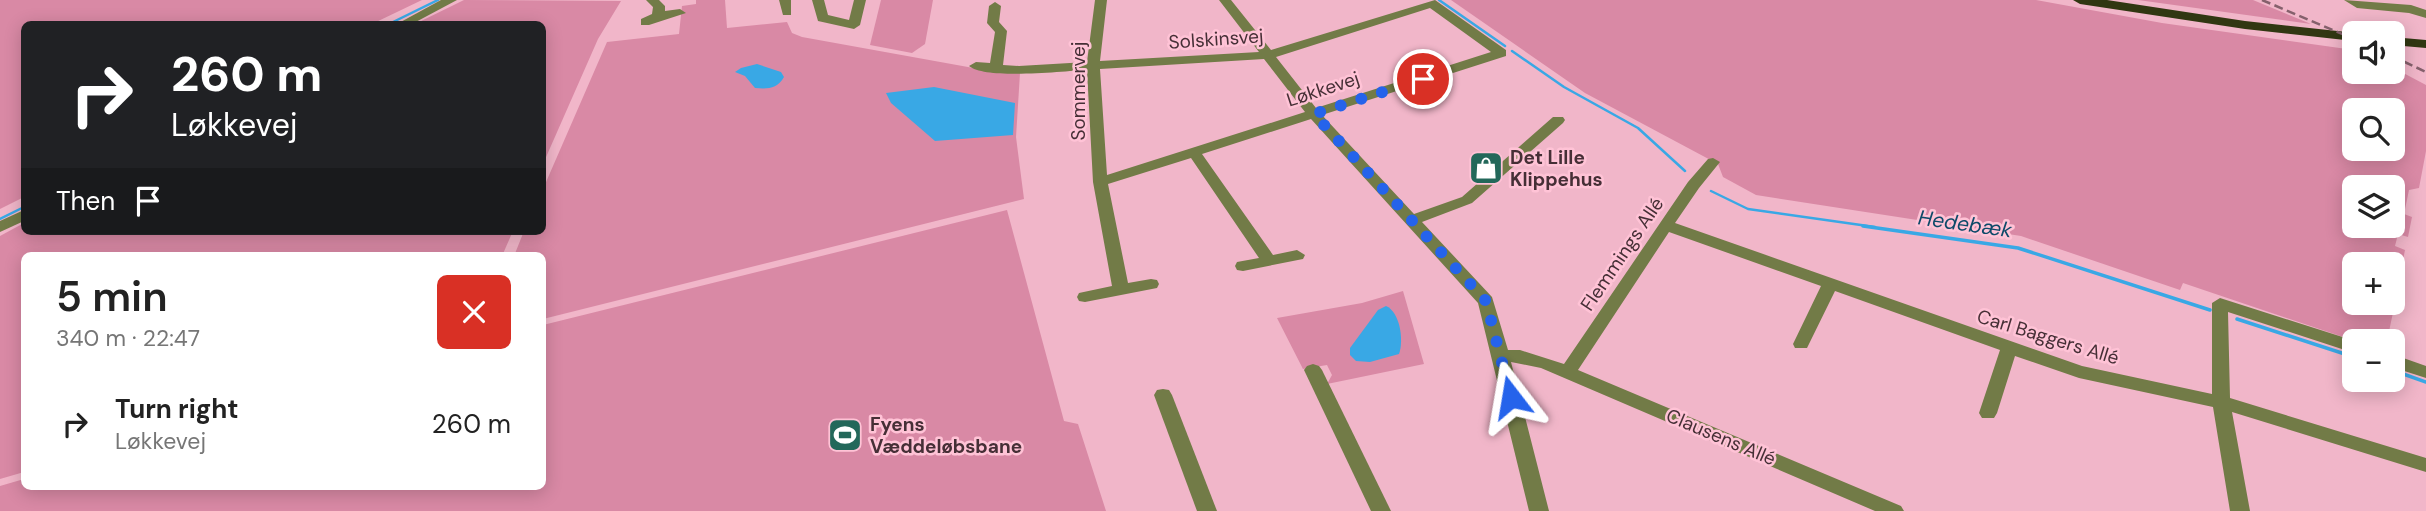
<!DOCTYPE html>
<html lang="en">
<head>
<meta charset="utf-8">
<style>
	body { margin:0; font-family:"DM Sans",sans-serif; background:#f2f2f2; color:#222; height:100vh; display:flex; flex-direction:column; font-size:26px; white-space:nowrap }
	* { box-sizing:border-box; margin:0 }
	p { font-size:23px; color:#767676 }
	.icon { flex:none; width:38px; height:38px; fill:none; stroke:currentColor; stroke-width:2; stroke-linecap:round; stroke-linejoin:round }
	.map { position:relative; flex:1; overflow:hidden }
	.panel { position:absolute; left:21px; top:252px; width:525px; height:238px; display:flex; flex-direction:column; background:#fff; border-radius:10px; box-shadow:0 4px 18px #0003 }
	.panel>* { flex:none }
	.hud { position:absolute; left:21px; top:21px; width:525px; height:214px; border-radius:10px; box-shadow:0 4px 18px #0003; background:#202124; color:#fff; overflow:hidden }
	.fabs { position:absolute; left:2342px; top:21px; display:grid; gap:14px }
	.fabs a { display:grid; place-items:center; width:63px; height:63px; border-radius:10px; background:#fff; box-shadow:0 4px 18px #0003; font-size:35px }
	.pin { position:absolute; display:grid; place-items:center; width:60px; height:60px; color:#fff; margin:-30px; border:4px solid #fff; border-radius:50%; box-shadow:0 2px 7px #0007 }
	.me { position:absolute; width:77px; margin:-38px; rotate:346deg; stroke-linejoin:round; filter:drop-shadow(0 0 5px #0008) }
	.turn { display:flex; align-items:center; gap:24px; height:147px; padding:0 35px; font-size:32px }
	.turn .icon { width:91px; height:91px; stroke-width:2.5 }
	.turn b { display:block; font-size:49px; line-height:60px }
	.then { display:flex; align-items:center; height:66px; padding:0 35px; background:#0003; gap:14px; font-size:26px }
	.round { display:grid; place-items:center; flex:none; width:74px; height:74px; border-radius:10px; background:#f2f2f2 }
	.summary { display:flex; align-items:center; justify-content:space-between; height:119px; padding:0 35px }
	h1 { font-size:42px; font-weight:600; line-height:52px }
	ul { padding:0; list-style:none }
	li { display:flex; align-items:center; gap:21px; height:105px; padding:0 35px }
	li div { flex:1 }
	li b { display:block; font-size:26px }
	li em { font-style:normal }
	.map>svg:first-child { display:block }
	.green { fill:#d989a5; fill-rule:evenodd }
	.water { fill:#39a8e5 }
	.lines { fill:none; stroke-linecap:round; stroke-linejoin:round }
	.stream-far1 { stroke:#39a8e5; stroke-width:2.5 }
	.stream { stroke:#39a8e5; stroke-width:3.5 }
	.minor { fill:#727b47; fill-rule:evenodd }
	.major { fill:#313712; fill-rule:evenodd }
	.rail { stroke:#85606c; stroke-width:2.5; stroke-dasharray:9 4.5; stroke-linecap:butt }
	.route { stroke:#2563eb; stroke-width:12; stroke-dasharray:0 21.6 }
	.labels { text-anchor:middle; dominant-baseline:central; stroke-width:5; stroke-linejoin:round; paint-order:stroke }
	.street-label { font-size:19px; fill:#462f36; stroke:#ffc3d6 }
	.poi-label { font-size:19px; font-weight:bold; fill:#462f36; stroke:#ffc3d6; text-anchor:start }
	.water-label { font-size:21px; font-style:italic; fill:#0e4a69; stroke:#ffc3d6 }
</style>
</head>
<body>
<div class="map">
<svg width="2426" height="511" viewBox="0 0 2426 511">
	<rect width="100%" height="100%" fill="#f1b6c9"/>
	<!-- green -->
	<g class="green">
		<polygon points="0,0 422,0 372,24 24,24 24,197 0,209"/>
		<polygon points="464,0 621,1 598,39 543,164 542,24 415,24"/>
		<polygon points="696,0 725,0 727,28 787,22 792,33 802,37 979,69 1020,73 1016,137 1024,199 543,319 542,256 514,256 524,231 542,231 543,189 607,42 679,34 682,6 696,4"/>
		<polygon points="881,0 933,0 925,44 912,53 870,45"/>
		<path d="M1451,0H2036L2162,23L2354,50V72H2392V67L2426,85V151L2419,188L2409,190L2404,214L2412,217L2408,237L2398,234L2395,246L2405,250L2401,270L2392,267V264H2354V303H2392V300L2395,303L2387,341H2355L2183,283L2180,290L2021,236L1756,195L1723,177L1718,164L1585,93ZM2354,110H2392V149H2354ZM2354,187H2392V226H2354Z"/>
		<polygon points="2138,0 2253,0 2311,24"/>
		<polygon points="1007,210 1064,421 1078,424 1106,511 0,511 0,486 24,479 24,486 542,486 543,325"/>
		<polygon points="24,223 24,231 513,231 502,256 24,256 24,472 0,479 0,236"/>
		<polygon points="1403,291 1424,364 1327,384 1332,375 1327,365 1303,369 1277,318 1362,303"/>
	</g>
	<!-- water -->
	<g class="water">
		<path d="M757,64L781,72L784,77C777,89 768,89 755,88L745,76L735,72L741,68Z"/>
		<polygon points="934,87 1015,103 1013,135 935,141 891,103 886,93"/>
		<path d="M1386,306C1400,312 1404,340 1399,354L1370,362L1356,361L1350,355V348L1378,310Z"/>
	</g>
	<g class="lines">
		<!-- stream-far1 -->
		<g class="stream-far1">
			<polyline points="1439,0 1505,46"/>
			<polyline points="389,24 438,0"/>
			<polyline points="1512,51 1564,87 1638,128 1685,171"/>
			<polyline points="1711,191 1748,209 1875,227"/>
			<polyline points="0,219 24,207"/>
		</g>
		<!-- stream -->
		<g class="stream">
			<polyline points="1863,226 2018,248 2210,310"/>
			<polyline points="2237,319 2354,357"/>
			<polyline points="2392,370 2426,382"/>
		</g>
		<!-- minor -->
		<g class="minor">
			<polygon points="441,0 457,0 412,24 397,24"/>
			<polygon points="646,0 659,0 665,6 665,11 680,9 686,13 649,25 641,25 641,19 652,14 653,7"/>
			<polygon points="779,0 791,0 791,15 783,15"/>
			<polygon points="812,0 824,0 828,15 849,20 854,0 866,0 860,25 854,29 818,21"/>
			<path d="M1095,0H1107L1100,61L1259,52L1219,0H1231L1271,50L1435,0L1506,50V56L1322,115L1414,214L1462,197L1553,117H1563L1565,120L1563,123L1472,203L1422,222L1492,297L1508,350H1520L1564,364L1688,182L1708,159L1713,158L1720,162L1699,188L1675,223L2082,366L2212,394V303L2220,298L2355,341L2354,353L2228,312L2230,398L2426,458V472L2232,412L2250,511H2230L2213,407L2079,378L2015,356L1997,413L1994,418H1982L1979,413L2000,350L1835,291L1807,348H1795L1793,344L1821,286L1669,232L1578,370L1901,506L1904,511H1875L1541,368L1511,362L1549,511H1529L1478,303L1311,119L1202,154L1273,255L1297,250L1305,255L1303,259L1243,271L1237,270L1235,266L1237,262L1259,258L1191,158L1108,184L1128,283L1151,279L1157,280L1159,284L1157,288L1085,302L1079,301L1077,297L1079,293L1112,286L1093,182L1087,70C1063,71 986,80 969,66L976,62L990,63L995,32L987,23L989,6L995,2L1001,6L999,22L1007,31L1003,65L1019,66L1087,62ZM1430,8L1491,52L1316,108L1276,57ZM1264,59L1305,112L1107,175L1100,69Z"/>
			<polygon points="2344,0 2411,5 2426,10 2426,18 2409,13 2357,8"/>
			<polygon points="24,210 24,221 0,232 0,221"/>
			<polygon points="2392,354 2426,366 2426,378 2392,367"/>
			<polygon points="1313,364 1319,366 1322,370 1391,511 1371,511 1304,370 1307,366"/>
			<polygon points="1163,389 1169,390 1172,395 1217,511 1197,511 1154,395 1157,390"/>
		</g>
		<!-- major -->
		<g class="major">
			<polygon points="2073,0 2107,0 2245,21 2356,33 2354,33 2354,41 2245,29 2080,4"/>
			<polygon points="2392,37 2426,40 2426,48 2392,45"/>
		</g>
		<!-- rail -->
		<g class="rail">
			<polyline points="2262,0 2354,39"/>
			<polyline points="2392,56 2426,72"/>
		</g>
	</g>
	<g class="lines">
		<!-- route -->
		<polyline class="route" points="1423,79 1314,114 1486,301 1511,397"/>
	</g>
	<!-- icons -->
	<defs>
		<g id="shop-square" transform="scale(1.75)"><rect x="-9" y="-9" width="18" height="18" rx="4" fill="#23685a" stroke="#ffc3d6"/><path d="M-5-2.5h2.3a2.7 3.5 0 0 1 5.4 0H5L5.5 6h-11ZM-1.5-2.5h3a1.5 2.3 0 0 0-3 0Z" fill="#fff"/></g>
		<g id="stadium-square" transform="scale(1.75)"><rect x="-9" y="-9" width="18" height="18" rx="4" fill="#23685a" stroke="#ffc3d6"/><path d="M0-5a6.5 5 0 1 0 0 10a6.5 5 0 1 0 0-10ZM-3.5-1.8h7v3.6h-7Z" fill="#fff"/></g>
	</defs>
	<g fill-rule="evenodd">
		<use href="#shop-square" x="1486" y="168"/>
		<use href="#stadium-square" x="845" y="435"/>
	</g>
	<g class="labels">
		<!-- street labels -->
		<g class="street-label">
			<text transform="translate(1216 39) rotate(-4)">Solskinsvej</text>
			<text transform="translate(1323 89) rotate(-18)">Løkkevej</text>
			<text transform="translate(1078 91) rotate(-90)">Sommervej</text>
			<text transform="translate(1622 254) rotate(-56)">Flemmings Allé</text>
			<text transform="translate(2048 337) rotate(17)">Carl Baggers Allé</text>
			<text transform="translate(1721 437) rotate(23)">Clausens Allé</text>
		</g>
		<!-- poi labels -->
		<g class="poi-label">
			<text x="1510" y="157">Det Lille<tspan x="1510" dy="22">Klippehus</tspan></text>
			<text x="870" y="424">Fyens<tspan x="870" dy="22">Væddeløbsbane</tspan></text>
		</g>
		<!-- water labels -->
		<g class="water-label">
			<text transform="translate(1965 224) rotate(8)">Hedebæk</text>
		</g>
	</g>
</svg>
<div class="fabs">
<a><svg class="icon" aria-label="sound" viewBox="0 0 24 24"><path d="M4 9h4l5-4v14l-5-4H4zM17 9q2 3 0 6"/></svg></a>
<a><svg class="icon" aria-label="search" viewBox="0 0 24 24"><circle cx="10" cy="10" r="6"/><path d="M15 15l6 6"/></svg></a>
<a><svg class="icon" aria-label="layers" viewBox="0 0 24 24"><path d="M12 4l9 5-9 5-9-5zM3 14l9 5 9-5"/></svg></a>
<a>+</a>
<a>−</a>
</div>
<div class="pin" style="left:1423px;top:79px;background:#d93025"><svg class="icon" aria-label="arrive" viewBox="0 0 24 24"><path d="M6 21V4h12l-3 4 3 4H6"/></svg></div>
<svg class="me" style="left:1511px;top:397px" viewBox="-20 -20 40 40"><path d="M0-17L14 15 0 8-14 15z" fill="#2563eb" stroke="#fff" stroke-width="4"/></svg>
<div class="hud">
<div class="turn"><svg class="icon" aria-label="right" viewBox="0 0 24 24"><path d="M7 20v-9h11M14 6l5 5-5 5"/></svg><div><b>260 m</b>Løkkevej</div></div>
<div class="then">Then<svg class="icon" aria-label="arrive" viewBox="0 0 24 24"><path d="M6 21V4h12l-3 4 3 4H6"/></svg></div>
</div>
<section class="panel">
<div class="summary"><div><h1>5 min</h1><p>340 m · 22:47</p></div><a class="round" style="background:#d93025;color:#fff"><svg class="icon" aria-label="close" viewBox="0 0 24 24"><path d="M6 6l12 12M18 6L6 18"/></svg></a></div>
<ul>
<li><svg class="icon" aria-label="right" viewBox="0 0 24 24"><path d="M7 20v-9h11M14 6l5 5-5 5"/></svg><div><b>Turn right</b><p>Løkkevej</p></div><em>260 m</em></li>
</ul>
</section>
</div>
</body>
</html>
